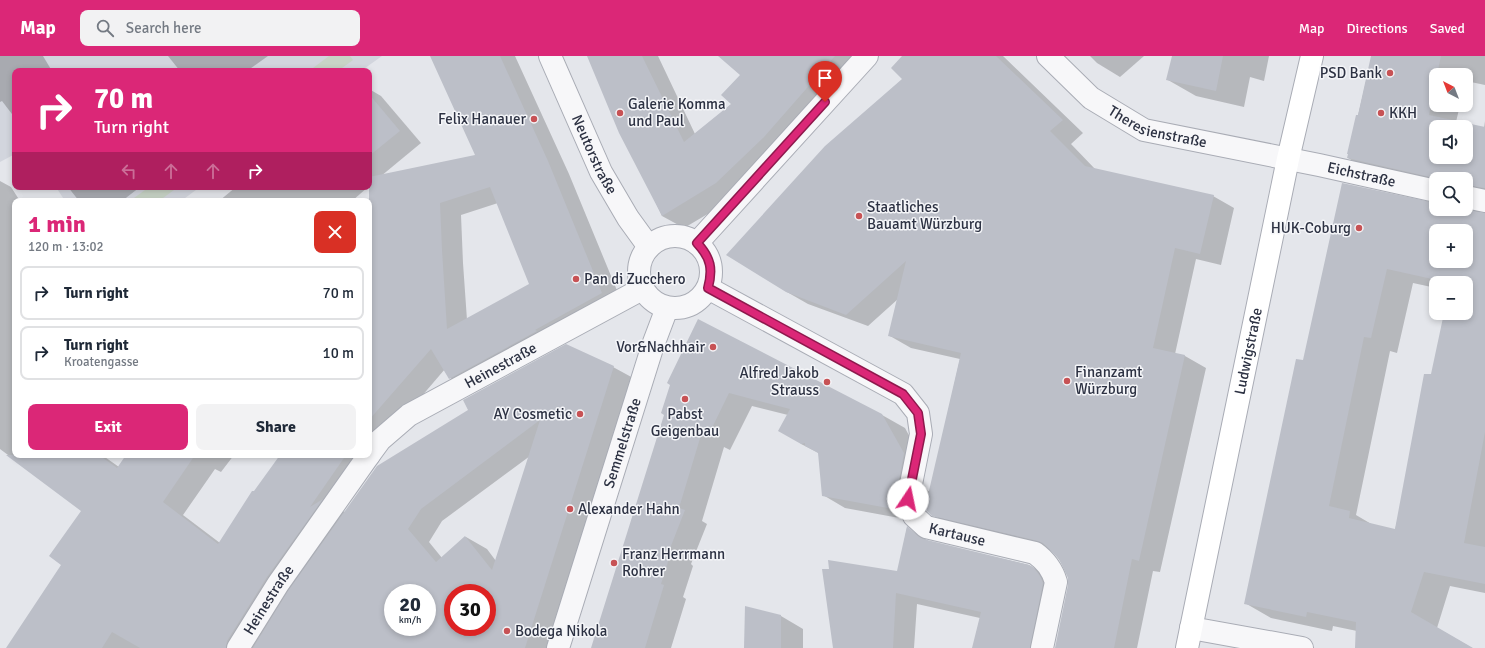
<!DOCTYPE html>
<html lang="en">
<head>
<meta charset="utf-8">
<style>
	body { margin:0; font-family:Signika,sans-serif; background:#f2f2f3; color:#1f2937; height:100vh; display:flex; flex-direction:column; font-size:15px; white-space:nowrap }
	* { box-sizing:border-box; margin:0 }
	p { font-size:13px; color:#747a83 }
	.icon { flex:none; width:22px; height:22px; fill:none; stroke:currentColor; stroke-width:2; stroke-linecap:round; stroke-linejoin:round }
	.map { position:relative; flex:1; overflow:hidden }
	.details { position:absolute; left:12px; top:142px; width:360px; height:260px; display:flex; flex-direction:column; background:#fff; border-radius:8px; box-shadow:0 2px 6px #0003 }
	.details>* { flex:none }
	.hud { position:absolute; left:12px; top:12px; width:360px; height:122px; border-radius:8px; box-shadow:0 2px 6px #0003; background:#db2777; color:#fff; overflow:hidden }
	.needle { width:26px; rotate:318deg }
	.buttons { position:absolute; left:1429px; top:12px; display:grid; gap:8px }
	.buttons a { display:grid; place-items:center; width:44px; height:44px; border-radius:8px; background:#fff; box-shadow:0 2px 6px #0003; font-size:20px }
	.speed { position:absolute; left:384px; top:528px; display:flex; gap:8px; font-size:20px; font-weight:700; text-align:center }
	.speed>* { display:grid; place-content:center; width:52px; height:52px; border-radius:50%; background:#fff; box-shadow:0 2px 6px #0003; line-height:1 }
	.speed small { font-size:10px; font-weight:400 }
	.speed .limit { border:6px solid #d22; background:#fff; color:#111 }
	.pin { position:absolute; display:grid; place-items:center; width:34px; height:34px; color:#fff; margin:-41px -17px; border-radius:50% 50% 50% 0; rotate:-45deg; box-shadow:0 0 4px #0007 }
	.pin .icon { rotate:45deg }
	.me { position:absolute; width:44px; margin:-22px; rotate:11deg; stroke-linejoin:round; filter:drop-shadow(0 0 3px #0008) }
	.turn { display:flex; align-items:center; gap:14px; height:84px; padding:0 16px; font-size:18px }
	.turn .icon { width:52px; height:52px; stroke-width:2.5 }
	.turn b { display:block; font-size:28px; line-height:34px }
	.lanes { display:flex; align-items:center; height:38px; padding:0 16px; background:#0003; justify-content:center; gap:20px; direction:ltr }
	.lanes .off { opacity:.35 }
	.round { display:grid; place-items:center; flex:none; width:42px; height:42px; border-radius:8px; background:#f2f2f3 }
	.head { display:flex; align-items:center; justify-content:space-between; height:68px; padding:0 16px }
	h1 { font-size:24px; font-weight:700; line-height:30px; color:#db2777 }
	.primary-button { display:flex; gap:8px; margin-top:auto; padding:8px 16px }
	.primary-button a { flex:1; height:46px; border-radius:8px; background:#db2777; color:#fff; font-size:16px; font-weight:700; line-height:46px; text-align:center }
	.primary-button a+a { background:#f2f2f3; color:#1f2937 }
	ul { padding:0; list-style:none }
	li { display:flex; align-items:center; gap:12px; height:54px; margin:0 8px 6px; padding:0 8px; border:2px solid #e0e1e3; border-radius:8px }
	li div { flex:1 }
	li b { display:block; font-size:15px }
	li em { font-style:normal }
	header { display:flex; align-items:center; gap:24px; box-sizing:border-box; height:56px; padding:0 20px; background:#db2777; color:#fff }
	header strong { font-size:19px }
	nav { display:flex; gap:22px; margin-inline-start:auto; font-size:14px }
	.search { width:280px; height:36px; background:#f2f2f3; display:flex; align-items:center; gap:10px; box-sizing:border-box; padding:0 14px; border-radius:8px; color:#747a83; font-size:15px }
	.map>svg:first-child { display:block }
	.built { fill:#d2d5dd }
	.green { fill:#c8d4c6 }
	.shadow { fill:#0003; fill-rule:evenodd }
	.building { fill:#bcbfc8; fill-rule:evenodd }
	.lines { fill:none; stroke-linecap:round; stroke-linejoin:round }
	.street-casing { stroke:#a9acb5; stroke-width:24 }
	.secondary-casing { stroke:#a9acb5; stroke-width:24 }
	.street { stroke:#f7f7f9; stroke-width:22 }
	.secondary { stroke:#fff; stroke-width:22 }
	.route-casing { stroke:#8e194d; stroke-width:10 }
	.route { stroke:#db2777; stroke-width:7 }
	.poi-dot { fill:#c75255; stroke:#f4f5f8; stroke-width:1.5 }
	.labels { text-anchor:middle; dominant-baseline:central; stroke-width:3; stroke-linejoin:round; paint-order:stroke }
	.poi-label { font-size:15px; fill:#2d3243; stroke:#f4f5f8; text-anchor:start }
	.street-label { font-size:15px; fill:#2d3243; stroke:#f4f5f8 }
</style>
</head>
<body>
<header>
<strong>Map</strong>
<div class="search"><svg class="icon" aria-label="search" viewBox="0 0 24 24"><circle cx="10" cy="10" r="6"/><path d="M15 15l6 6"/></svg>Search here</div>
<nav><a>Map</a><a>Directions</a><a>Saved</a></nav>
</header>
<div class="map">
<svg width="1485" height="592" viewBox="0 0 1485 592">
	<rect width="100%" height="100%" fill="#e4e6eb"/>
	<!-- built -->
	<g class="built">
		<polygon points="0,0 382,0 361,15 15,15 15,98 0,106"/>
		<polygon points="56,131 200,131 181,145 65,145"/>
	</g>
	<!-- green -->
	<g class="green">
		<polygon points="329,0 350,0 353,4 338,15 309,15"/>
		<polygon points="149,131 178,131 159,145 130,145"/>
	</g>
	<!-- shadow -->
	<g class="shadow">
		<polygon points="0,0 43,0 52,15 15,15 15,62 2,45 0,46"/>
		<polygon points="168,0 268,0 247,15 180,15"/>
		<path d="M431,0H515L569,118L623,249L472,335L450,322L445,313L403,362L338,453L344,456L613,311L635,323L550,592H7L62,509L83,455L0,393V125L11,131L20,145H15V399H102L119,411L127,399H234L221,416L215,413L183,459L220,487L281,399H369V156L477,100ZM498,147L531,229L467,264L463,207L461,159ZM530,400L496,505L487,493L466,481L442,502L429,486L442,465ZM393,537H427V571H393ZM453,537H487V571H453Z"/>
		<polygon points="588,0 658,0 695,78 732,48 741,19 720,0 867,0 738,140 684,172 662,160"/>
		<polygon points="904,0 1003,0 1083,77 1071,88 1096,114 1213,140 1234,152 1221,209 1196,203 1175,298 1185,300 1206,312 1160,516 1153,515 1137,592 1056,592 1069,528 1069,522 1065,512 1053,495 954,471 933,459 926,452 921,439 918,454 921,466 845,452 823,439 819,397 801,388 788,359 752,350 730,394 724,391 702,465 707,468 691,508 693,510 683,541 686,543 671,592 592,592 666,359 671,329 669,327 882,359 905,372 926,411 922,431 930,436 960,303 911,292 890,280 898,243 868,270 808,248 787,236 903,23"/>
		<polygon points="1090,0 1144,0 1120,21 1097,7"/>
		<polygon points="1173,0 1269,0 1264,25 1250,21 1244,51 1196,40 1168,24"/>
		<path d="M1372,0H1485V29L1466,25V19H1436V49H1460L1456,66L1484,72L1485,65V146L1480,153V158H1485V537L1450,530L1437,572L1472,592H1361L1357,575L1333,570L1332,575L1271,562L1245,547L1304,306L1436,148V153H1466V123H1436V131L1374,117L1348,102ZM1436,71H1466V101H1436ZM1436,175H1466V205H1436ZM1413,227L1436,232V227H1466V257H1445L1432,319L1395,474L1373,469L1356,459L1390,295L1397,297Z"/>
		<polygon points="369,33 381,40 421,87 369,130"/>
		<polygon points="68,131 140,131 122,145 79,145"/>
		<polygon points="236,131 368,131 352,145 219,145"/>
		<polygon points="907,472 930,486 1029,509 1051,522 1053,592 973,592 980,562 917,548 914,592 834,592 898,516"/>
		<polygon points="781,560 803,573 803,592 745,592"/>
	</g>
	<!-- building -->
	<g class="building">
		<path d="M430,0H500L548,105L602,237L535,274L537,275L449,323L431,293L369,364V121L475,99ZM490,131L529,228L447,273L442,194L440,147Z"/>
		<polygon points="587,0 642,0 684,86 731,48 721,39 740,19 718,0 835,0 764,81 716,127 662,160 619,77"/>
		<polygon points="902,0 996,0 1063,64 1050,75 1085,110 1214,139 1200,198 1175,192 1153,292 1185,299 1139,505 1132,503 1114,592 1055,592 1068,529 1068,522 1059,503 1043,487 1038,485 932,460 925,453 921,442 923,431 928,439 961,297 888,280 906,205 846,259 786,236 726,199 825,90 902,23 891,12"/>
		<polygon points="1172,0 1223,0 1216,35 1166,24"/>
		<path d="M1371,0H1441L1437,19H1436V25L1429,59L1485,71V132L1466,129V123H1439L1347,102L1348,98H1347L1356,59H1358ZM1436,71H1466V101H1436Z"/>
		<polygon points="369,38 400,75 369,100"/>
		<path d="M1342,127L1436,147V153H1463L1485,157V376L1464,487L1485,491V528L1424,516L1411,556L1473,592H1355L1356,566L1307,556L1306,561L1244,548L1296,303L1303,304ZM1436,175H1466V205H1436ZM1387,213L1450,227H1466V257H1444L1431,318H1424L1395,473L1349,462L1350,455L1329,450L1364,281L1371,282Z"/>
		<polygon points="698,263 882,358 904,397 896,441 899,454 822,440 818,397 805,390 805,387 801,388 778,375 790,353 729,337 707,382 701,379 679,452 685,454 669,495 671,496 661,528 664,529 645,592 591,592 664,359 661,357 670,329 667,327"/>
		<path d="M566,288L614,310L525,592H253L288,535L377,410L468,354L463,344ZM540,364L492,514L465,480L436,506L408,473L421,453ZM393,537H427V571H393ZM453,537H487V571H453Z"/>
		<polygon points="6,399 99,399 117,412 126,399 195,399 163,446 218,488 252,435 254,435 280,399 346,399 310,451 323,443 267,521 227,585 226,592 140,592 112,576 102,592 6,592 61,509 49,500 81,455"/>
		<polygon points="907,470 918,480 923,483 1029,509 1034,512 1040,520 1043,527 1030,592 972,592 981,556 896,537 893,592 833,592 822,513 829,513 828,504 897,515"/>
		<polygon points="745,550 781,559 781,592 744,592"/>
	</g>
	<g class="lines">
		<!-- street casing -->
		<g class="street-casing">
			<g id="street">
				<path id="s1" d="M550,0L601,116L628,162L649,191"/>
				<path id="s2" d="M1048,0L1091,42L1144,74L1319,109L1436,135"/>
				<polyline points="1466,141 1485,145"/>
				<circle cx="675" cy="216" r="36"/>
				<polyline points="697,187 867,0"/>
				<path id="s3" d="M708,232L903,338L918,357L921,378L908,443L914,460L926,471L1035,497C1046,505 1052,513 1056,526L1042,592"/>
				<path id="s4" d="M369,399L380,384L409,359L642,233"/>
				<polyline points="1191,572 1302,592"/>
				<path id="s5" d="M238,592L278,528L369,399"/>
				<path id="s6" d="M558,592L653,289L667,252"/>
			</g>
		</g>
		<!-- secondary casing -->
		<g class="secondary-casing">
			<g id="secondary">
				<path id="s7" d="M1187,592L1288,103L1312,0"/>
			</g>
		</g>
		<!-- street -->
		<use href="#street" class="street"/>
		<!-- secondary -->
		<use href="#secondary" class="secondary"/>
	</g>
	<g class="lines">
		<!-- route casing -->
		<g class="route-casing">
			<path id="route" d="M825,46L697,187C711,202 713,213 708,232L903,338L918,357L921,378L908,443"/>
		</g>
		<!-- route -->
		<use href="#route" class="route"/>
	</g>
	<!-- markers -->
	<g class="poi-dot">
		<circle cx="1390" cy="17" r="4"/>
		<circle cx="620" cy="57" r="4"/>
		<circle cx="1381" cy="57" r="4"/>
		<circle cx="534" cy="63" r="4"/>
		<circle cx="859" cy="160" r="4"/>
		<circle cx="1359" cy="172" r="4"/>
		<circle cx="576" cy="223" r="4"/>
		<circle cx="713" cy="291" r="4"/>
		<circle cx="1067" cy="325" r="4"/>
		<circle cx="827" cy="326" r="4"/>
		<circle cx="685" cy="343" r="4"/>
		<circle cx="580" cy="358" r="4"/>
		<circle cx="570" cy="453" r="4"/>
		<circle cx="614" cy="507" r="4"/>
		<circle cx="507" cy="575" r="4"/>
	</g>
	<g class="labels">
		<!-- poi labels -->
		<g class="poi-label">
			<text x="1382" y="17" text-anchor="end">PSD Bank</text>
			<text x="628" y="48">Galerie Komma<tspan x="628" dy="17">und Paul</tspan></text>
			<text x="1389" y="57">KKH</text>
			<text x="526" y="63" text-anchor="end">Felix Hanauer</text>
			<text x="867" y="151">Staatliches<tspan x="867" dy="17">Bauamt Würzburg</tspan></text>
			<text x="1351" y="172" text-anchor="end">HUK-Coburg</text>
			<text x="584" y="223">Pan di Zucchero</text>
			<text x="705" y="291" text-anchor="end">Vor&amp;Nachhair</text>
			<text x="1075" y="316">Finanzamt<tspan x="1075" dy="17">Würzburg</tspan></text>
			<text x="819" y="317" text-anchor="end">Alfred Jakob<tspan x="819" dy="17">Strauss</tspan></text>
			<text x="572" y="358" text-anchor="end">AY Cosmetic</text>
			<text x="685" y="358" text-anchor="middle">Pabst<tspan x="685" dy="17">Geigenbau</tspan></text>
			<text x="578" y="453">Alexander Hahn</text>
			<text x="622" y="498">Franz Herrmann<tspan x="622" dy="17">Rohrer</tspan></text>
			<text x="515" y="575">Bodega Nikola</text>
		</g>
		<!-- street labels -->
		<g class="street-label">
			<text stroke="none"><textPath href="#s2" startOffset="134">Theresienstraße</textPath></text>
			<text stroke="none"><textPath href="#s1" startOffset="108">Neutorstraße</textPath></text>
			<text stroke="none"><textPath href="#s2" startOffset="344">Eichstraße</textPath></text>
			<text stroke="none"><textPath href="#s7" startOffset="303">Ludwigstraße</textPath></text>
			<text stroke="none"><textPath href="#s4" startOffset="161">Heinestraße</textPath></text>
			<text stroke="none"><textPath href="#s6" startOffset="215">Semmelstraße</textPath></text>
			<text stroke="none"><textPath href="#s3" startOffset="400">Kartause</textPath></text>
			<text stroke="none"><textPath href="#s5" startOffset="57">Heinestraße</textPath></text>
		</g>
	</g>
</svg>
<div class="buttons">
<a><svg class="needle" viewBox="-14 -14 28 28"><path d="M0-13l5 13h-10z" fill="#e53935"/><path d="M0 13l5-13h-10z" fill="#747a83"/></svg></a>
<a><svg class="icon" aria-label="sound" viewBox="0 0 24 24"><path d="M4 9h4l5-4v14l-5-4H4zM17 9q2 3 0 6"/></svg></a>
<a><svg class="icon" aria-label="search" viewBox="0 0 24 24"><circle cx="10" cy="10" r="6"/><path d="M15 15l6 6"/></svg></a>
<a>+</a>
<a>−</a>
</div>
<div class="speed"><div>20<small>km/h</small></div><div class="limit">30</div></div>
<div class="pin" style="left:825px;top:46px;background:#d93025"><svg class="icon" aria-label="arrive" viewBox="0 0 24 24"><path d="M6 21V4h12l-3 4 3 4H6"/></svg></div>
<svg class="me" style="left:908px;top:443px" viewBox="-20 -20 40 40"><circle r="19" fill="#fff"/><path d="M0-13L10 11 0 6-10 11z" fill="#db2777"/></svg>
<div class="hud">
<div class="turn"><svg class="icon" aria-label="right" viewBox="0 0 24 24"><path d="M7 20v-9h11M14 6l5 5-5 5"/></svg><div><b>70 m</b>Turn right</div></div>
<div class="lanes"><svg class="icon off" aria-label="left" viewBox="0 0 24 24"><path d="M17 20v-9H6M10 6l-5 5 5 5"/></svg><svg class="icon off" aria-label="ahead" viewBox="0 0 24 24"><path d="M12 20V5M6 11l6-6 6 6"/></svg><svg class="icon off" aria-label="ahead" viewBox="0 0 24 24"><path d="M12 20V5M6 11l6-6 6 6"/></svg><svg class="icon" aria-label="right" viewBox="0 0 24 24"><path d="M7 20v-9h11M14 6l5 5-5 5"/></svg></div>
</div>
<section class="details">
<div class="head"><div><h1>1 min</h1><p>120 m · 13:02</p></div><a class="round" style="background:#d93025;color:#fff"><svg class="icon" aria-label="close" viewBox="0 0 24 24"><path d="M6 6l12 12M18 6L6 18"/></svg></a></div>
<ul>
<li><svg class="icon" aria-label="right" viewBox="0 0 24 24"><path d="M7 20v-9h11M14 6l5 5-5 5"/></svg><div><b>Turn right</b></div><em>70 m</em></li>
<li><svg class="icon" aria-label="right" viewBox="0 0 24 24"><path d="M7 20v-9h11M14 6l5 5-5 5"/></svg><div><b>Turn right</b><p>Kroatengasse</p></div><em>10 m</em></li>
</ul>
<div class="primary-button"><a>Exit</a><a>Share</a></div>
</section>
</div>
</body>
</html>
